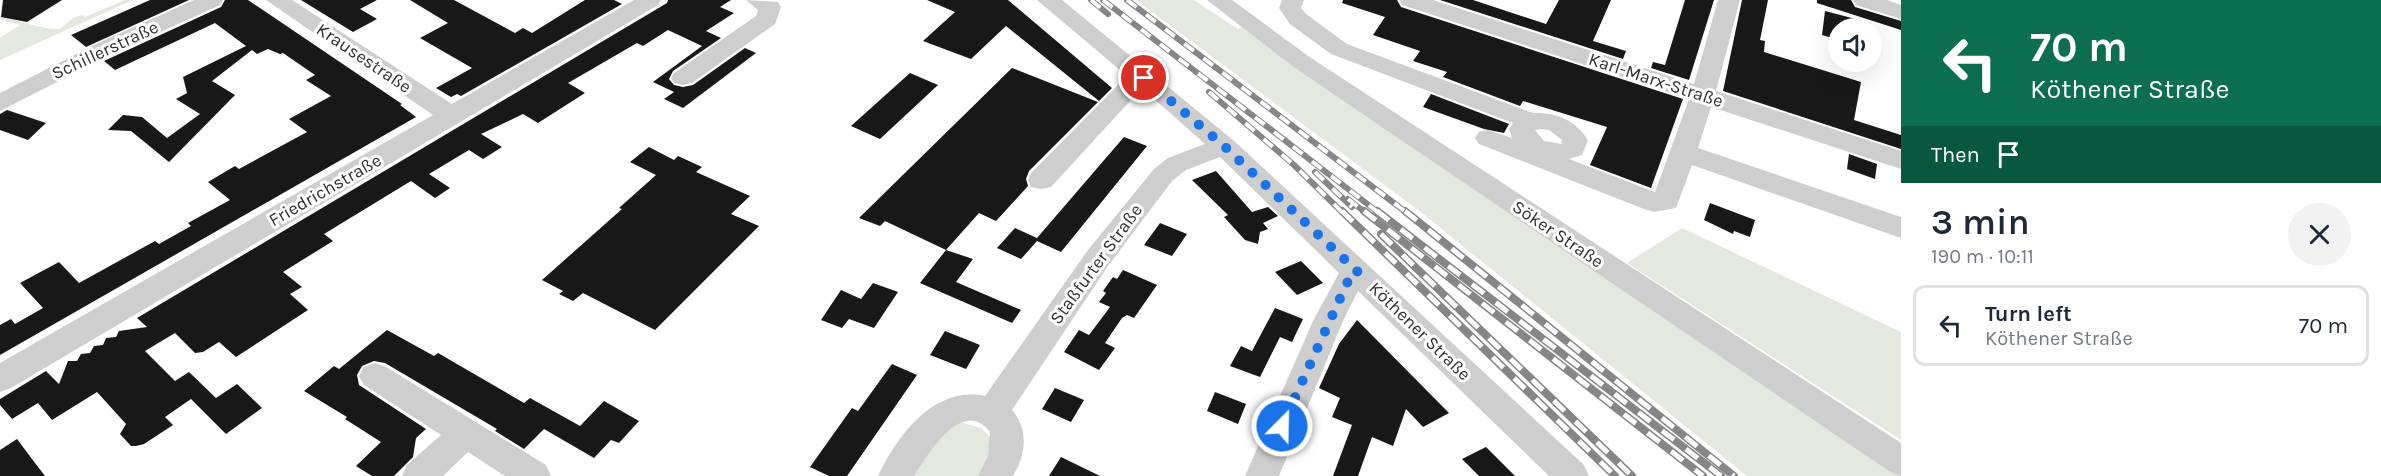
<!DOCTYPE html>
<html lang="en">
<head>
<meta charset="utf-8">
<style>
	body { margin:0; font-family:Karla,sans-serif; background:#f2f2f3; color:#1f2937; height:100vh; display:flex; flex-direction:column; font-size:22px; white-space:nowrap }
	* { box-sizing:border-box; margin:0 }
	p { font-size:20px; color:#747a83 }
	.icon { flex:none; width:33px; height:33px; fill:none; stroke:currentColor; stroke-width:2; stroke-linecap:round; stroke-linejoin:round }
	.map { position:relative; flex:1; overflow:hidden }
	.side { display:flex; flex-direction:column; background:#fff; width:480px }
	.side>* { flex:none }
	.banner { background:#0b6e4f; color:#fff; overflow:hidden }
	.tools { position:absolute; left:1828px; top:18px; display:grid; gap:12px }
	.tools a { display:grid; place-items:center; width:54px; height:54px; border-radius:50%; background:#fff; box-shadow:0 6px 24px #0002; font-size:30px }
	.pin { position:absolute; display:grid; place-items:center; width:51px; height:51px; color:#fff; margin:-26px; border:3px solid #fff; border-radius:50%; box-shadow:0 2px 6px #0007 }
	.me { position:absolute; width:66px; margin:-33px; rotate:23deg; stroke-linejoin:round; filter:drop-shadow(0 0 4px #0008) }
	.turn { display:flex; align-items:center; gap:21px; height:126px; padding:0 30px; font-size:27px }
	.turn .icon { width:78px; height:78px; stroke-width:2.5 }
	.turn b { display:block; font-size:42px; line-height:51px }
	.then { display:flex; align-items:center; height:57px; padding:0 30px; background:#0003; gap:12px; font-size:22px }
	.round { display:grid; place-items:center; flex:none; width:63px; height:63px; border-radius:32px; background:#f2f2f3 }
	.headline { display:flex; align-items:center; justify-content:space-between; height:102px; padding:0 30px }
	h1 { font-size:36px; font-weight:600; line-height:45px }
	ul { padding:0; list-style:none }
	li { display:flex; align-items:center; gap:18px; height:81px; margin:0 12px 9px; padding:0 18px; border:3px solid #e0e1e3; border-radius:12px }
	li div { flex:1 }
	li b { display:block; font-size:22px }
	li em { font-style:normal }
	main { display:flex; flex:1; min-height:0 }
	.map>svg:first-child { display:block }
	.green { fill:#e3e9de }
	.building { fill:#181818 }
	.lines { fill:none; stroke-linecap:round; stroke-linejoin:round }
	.minor { fill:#cecece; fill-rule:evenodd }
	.rail-far1-casing { stroke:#868686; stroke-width:6 }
	.rail-casing { stroke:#868686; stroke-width:8 }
	.rail-far1 { stroke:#fff; stroke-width:4; stroke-dasharray:12; stroke-linecap:butt }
	.rail { stroke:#fff; stroke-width:5; stroke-dasharray:15; stroke-linecap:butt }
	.route { stroke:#1a73e8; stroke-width:10; stroke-dasharray:0 18 }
	.labels { text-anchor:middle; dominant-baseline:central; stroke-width:6; stroke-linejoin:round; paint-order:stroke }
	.street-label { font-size:18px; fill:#313131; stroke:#fff }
</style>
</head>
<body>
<main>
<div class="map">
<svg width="1901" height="476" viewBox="0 0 1901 476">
	<rect width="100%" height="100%" fill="#fff"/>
	<!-- green -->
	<g class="green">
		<path d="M125,0H133L0,60V38L20,25L0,20V16C18,20 43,30 60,29L73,18L82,15L85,17Z"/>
		<polygon points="1136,0 1194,0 1238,29 1242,27 1901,476 1747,476 1422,213"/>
		<polygon points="1682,228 1901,332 1901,440 1627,263"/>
		<polygon points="960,422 981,428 991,438 986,476 903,476 925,442"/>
	</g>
	<!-- building -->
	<g class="building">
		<polygon points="3,0 62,0 27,22 1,17"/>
		<polygon points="150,0 189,0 86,47 71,35"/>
		<polygon points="225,0 248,0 402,104 400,105 416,117 0,355 0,325 11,319 15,324 43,308 20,283 59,262 79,283 155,241 159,244 191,226 188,223 230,200 208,182 235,166 239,169 307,132 289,119 331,96 306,80 315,75 283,53 280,54 268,49 257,54 252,50 212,81 235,95 169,162 131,131 108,130 123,115 142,117 167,138 200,114 176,99 187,93 183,77 246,46 215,23 115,70 104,61 221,7"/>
		<polygon points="301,0 377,0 360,9 377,19 353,32"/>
		<polygon points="410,0 454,0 515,33 523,28 532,33 585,0 614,0 622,4 461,96 457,94 451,97 436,88 472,68 420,38 448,23"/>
		<polygon points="668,0 731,0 720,7 734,13 706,31 721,38 673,71 669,79 674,85 683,87 693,85 745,48 756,53 683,108 664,99 674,92 653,82 702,46 668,30 643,46 637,43 568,83 585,93 538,123 523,114 481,134 502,147 483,159 469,150 429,174 450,188 435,198 411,181 324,234 333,241 283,272 302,287 290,294 308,310 236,357 219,342 203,352 195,353 175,333 145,351 175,381 189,372 216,398 237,384 262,408 226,434 191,399 165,417 173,425 144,444 136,446 131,446 120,434 126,424 97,392 52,420 38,403 12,419 0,405 0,399 46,371 59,384 68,361 77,361 81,354 90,353 94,346 103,345 106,338 116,337 119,331 147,327 137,318 667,3"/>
		<polygon points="927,0 1008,0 1112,88 1099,101 1006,26 971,59 923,41 955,12"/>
		<polygon points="1343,0 1397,0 1401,7 1683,99 1651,188 1590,165 1607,127 1523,101 1520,106 1443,77 1447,72 1413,61 1420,51 1373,35 1385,17 1342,3"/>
		<polygon points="1440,0 1473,0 1546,24 1559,0 1611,0 1593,41 1626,51 1623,59"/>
		<polygon points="1685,0 1714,0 1689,80 1651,68 1653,62 1665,65"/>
		<polygon points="1742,0 1768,0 1760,40 1765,41 1764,52 1861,82 1854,120 1901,135 1901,149 1723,91"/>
		<polygon points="1817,0 1851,0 1855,7 1901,21 1901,30 1817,3"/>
		<polygon points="1825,11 1871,23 1870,28 1839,28 1839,40 1822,35"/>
		<polygon points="1012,68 1098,102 1029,171 1026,179 1028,186 996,221 979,213 946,250 885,221 880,226 859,218"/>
		<polygon points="910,73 938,85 880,139 851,126"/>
		<polygon points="1431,94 1509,124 1504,133 1484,129 1423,107"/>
		<polygon points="7,110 46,123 28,140 0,130 0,114"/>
		<polygon points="1124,137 1147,146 1061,252 1037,241 1021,259 997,248 1015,228 1037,238"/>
		<polygon points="649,147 674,160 678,156 702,167 696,172 750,196 731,214 759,226 655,330 583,293 573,301 559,294 563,291 542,280 622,209 619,208 656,175 630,162"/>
		<polygon points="1849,154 1877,164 1875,179 1847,169"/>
		<polygon points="1216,171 1252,212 1268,207 1278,216 1263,223 1268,229 1260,232 1258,244 1245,240 1224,217 1228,215 1192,180"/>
		<polygon points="1710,203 1755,220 1750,237 1734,231 1733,234 1704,220"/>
		<polygon points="1160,223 1187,234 1172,256 1144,245"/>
		<polygon points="946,250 973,259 956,282 1021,310 1012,323 920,283"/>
		<polygon points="1301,261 1323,283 1297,295 1275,272"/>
		<polygon points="1123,270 1157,285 1134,318 1127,315 1122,318 1105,343 1115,348 1099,370 1064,352 1079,330 1089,335 1110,307 1099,302 1106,293 1103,291 1113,277 1117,279"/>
		<polygon points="873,283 898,292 874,328 849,319 842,328 821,320 841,290 861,299"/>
		<polygon points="1275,308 1303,319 1292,342 1280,337 1260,377 1230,366 1241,346 1252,351"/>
		<polygon points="1357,320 1449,413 1423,427 1406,409 1393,446 1372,437 1358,476 1333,476 1352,425 1332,417 1340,398 1319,388 1339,344"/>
		<polygon points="387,330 434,356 438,353 524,403 530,398 580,426 604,401 639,421 619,443 611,440 594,458 544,429 524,449 495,431 497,429 385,363 374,361 362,366 357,375 359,385 426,429 416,438 413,457 394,476 372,476 356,466 381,442 345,419 347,417 304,391 334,366 339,369"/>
		<polygon points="945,331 980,345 966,369 930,355"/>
		<polygon points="892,364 917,375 847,476 829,476 810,467 852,408 858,411"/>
		<polygon points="1055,388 1084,400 1071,422 1042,409"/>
		<polygon points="1215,392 1246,404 1238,424 1207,411"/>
		<polygon points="17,439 32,459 45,476 0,476 0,450"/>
		<polygon points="1486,447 1515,476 1479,476 1462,459"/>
		<polygon points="1061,457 1100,476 1049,476"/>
	</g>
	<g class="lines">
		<!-- minor -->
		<g class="minor">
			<polygon points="194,0 223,0 220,5 110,55 0,111 0,93 94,45"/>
			<polygon points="266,0 292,0 452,104 634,0 661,0 658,5 11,388 0,392 0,363 433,115"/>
			<polygon points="746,0 778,2 781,7 775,24 692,83 683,85 674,83 671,78 674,73 756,16 758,10"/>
			<path d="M1037,0H1062L1233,140L1584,465L1589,476H1549L1358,291L1343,321L1279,476H1245L1313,321L1339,273L1220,157L1186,170L1172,181L1108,266L1012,410C1029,430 1026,454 1013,476H978L988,456L990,432C962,396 928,455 914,476H878C897,436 934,385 985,396L1088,250L1154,169L1168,158L1205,144L1142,88L1051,187L1041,189L1031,187L1028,180L1031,173L1127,76Z"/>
			<polygon points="1207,0 1232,0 1311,58 1901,443 1901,476 1889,471 1295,68"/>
			<path d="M1282,0H1304L1301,8L1306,14L1347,44L1533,113C1557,112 1575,120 1588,140L1582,155L1569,159L1655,192L1689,99L1402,5L1399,0H1433L1694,84L1718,0H1740L1716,91L1901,151V169L1711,107L1698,148L1901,217V238L1692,165L1676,208L1654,212L1644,209L1479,144L1475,138L1479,132L1488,130L1512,138L1509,129L1513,123L1331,54L1290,24L1279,8ZM1541,129L1549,130L1562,140L1561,144L1544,141L1535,130Z"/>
			<polygon points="1853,0 1887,0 1901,5 1901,19 1856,5"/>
			<polygon points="375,363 386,367 546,465 551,476 505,476 468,452 443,476 402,476 407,465 441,435 364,385 359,376 364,367"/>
		</g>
		<!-- rail-far1 casing -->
		<g class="rail-far1-casing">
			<g id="rail-far1">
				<polyline points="1091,0 1108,14"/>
				<polyline points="1103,0 1379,213"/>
				<polyline points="1127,0 1407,213"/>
				<polyline points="1209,92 1294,165 1343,213"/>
				<polyline points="1315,172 1352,207"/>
				<polyline points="1348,199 1366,213"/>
			</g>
		</g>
		<!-- rail casing -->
		<g class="rail-casing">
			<g id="rail">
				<polyline points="1342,211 1615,476"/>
				<polyline points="1364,211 1703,476"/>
				<polyline points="1377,211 1721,476"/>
				<polyline points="1405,211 1734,476"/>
				<polyline points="1381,234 1632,476"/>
			</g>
		</g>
		<!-- rail-far1 -->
		<use href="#rail-far1" class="rail-far1"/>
		<!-- rail -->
		<use href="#rail" class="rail"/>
	</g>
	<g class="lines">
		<!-- route -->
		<polyline class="route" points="1144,78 1224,146 1359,273 1352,276 1348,281 1282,426"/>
	</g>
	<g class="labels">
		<!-- street labels -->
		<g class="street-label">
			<text transform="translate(105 50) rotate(-25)">Schillerstraße</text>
			<text transform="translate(364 58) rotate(34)">Krausestraße</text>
			<text transform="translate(1656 80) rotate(18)">Karl-Marx-Straße</text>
			<text transform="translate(325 190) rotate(-30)">Friedrichstraße</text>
			<text transform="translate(1558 234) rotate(34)">Söker Straße</text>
			<text transform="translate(1096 264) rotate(-54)">Staßfurter Straße</text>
			<text transform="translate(1420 331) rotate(44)">Köthener Straße</text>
		</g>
	</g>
</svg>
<div class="tools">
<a><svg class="icon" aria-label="sound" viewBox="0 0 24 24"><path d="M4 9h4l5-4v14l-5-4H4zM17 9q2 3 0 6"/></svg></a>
</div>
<div class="pin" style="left:1144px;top:78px;background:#d93025"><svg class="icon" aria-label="arrive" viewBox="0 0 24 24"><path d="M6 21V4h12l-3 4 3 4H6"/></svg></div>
<svg class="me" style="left:1282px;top:426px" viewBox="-20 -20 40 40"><circle r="17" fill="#1a73e8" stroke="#fff" stroke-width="3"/><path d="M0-11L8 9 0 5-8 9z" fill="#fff"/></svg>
</div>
<section class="side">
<div class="banner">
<div class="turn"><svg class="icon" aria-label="left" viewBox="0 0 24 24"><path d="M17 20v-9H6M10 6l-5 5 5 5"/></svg><div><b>70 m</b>Köthener Straße</div></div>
<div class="then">Then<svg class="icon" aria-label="arrive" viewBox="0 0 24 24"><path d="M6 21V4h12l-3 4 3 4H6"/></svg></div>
</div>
<div class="headline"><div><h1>3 min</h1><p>190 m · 10:11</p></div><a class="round"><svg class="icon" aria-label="close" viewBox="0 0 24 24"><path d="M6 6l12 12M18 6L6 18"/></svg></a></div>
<ul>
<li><svg class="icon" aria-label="left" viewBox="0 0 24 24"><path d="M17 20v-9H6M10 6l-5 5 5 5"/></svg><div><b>Turn left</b><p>Köthener Straße</p></div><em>70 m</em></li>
</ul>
</section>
</main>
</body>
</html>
